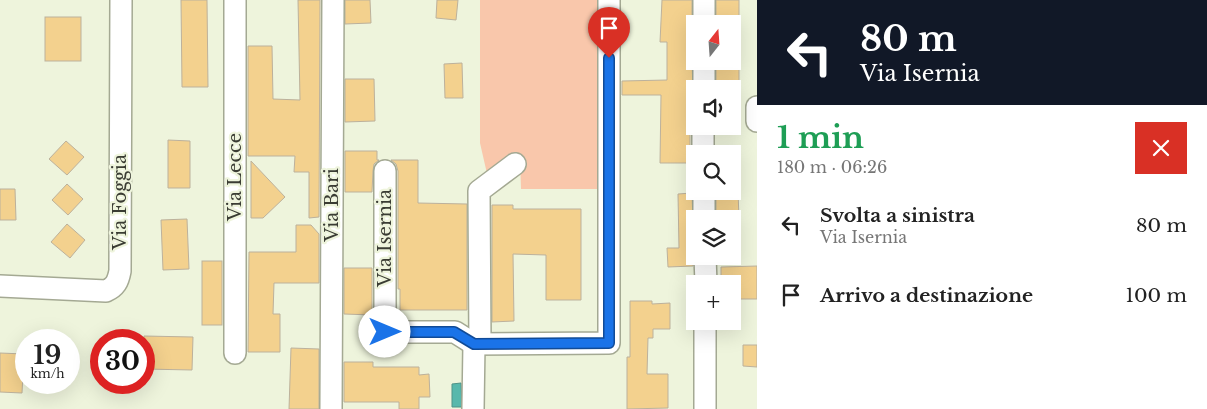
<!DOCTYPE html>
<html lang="it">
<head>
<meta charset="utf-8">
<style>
	body { margin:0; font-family:"Libre Baskerville",serif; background:#f2f2f2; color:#222; height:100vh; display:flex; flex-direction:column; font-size:19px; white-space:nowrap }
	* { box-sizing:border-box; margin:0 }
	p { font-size:16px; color:#767676 }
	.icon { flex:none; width:28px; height:28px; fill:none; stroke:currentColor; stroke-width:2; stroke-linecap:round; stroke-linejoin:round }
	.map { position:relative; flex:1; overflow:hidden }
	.sheet { display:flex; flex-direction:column; background:#fff; width:450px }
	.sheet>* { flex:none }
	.banner { background:#111827; color:#fff; overflow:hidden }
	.needle { width:32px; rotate:17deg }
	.controls { position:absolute; left:686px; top:15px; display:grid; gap:10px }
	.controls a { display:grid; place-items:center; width:55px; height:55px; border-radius:0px; background:#fff; box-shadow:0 5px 20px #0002; font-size:25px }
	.speed { position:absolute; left:15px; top:329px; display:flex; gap:10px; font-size:25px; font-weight:700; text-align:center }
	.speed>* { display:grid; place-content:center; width:65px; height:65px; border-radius:50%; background:#fff; box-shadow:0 5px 20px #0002; line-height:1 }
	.speed small { font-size:12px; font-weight:400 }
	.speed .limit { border:8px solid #d22; background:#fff; color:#111 }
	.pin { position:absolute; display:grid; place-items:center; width:42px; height:42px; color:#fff; margin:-51px -21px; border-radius:50% 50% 50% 0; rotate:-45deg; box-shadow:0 0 5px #0007 }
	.pin .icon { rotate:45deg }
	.me { position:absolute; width:55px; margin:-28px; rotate:90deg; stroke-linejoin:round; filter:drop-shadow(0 0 4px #0008) }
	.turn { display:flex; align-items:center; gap:18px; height:105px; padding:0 20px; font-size:22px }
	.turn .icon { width:65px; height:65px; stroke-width:2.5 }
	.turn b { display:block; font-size:35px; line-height:42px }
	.round { display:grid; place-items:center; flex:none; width:52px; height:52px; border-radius:0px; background:#f2f2f2 }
	.headline { display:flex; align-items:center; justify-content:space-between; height:85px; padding:0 20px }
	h1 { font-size:30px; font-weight:800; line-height:38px; color:#1e9e55 }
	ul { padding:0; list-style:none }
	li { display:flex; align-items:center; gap:15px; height:70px; padding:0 20px }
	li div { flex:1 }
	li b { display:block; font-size:19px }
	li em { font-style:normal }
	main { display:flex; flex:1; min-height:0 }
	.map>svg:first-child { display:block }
	.green { fill:#f9c7ab }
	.water { fill:#58b8ac; stroke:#4f9388 }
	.building { fill:#f3d18e; stroke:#bcb19c }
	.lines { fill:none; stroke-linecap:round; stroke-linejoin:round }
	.minor-casing { stroke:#a4a993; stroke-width:24 }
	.minor { stroke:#fff; stroke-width:21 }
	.route-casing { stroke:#114b97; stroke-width:12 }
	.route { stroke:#1a73e8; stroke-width:9 }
	.labels { text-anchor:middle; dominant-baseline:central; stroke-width:4.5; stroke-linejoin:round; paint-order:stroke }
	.street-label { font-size:18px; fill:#3a3c33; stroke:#eef4dc }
</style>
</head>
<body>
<main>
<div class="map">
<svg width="757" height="409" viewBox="0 0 757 409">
	<rect width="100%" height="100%" fill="#eef4dc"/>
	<!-- green -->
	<polygon class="green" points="480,0 599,0 600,189 521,189 520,157 505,157 488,178 480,143"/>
	<!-- water -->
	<polygon class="water" points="461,383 462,407 452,407 452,384"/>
	<!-- building -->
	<g class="building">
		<polygon points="181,0 207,0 208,87 182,87"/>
		<polygon points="298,0 320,0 319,217 309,218 309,172 294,172 295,156 248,156 248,46 272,46 273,99 300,100"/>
		<polygon points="345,0 370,0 371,23 345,24"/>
		<polygon points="437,0 458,0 456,20 436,18"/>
		<polygon points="662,0 692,0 692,24 695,32 695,53 692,61 694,118 690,126 690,154 693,163 660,163 661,95 622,95 622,81 667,80 667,42 660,42"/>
		<rect x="716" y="0" width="23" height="23"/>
		<rect x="45" y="17" width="36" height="44"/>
		<polygon points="462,63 463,98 445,98 444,64"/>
		<rect x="716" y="66" width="23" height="23"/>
		<polygon points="345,79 374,79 375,121 345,122"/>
		<polygon points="168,140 190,141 190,188 168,188"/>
		<polygon points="66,141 84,157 67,175 49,159"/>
		<polygon points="345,151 377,151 377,160 379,160 374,164 373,171 372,192 345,192"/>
		<polygon points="391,160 418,160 418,203 467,204 467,310 400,310 400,289 398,289 398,171 396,164"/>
		<polygon points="251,161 285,197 263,218 251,218"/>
		<polygon points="67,184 83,199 68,215 52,200"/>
		<polygon points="0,189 15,189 16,220 0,220"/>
		<polygon points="716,191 738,191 739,219 716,219"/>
		<polygon points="692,193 694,250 693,266 668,267 667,248 679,248 678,194"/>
		<polygon points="492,205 513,205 513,209 581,209 581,300 546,300 546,255 513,254 514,321 492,322"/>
		<polygon points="187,219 189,269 163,270 161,220"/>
		<polygon points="67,224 85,240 70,258 51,242"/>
		<polygon points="296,225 311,225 319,234 319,283 274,283 273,314 280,314 280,352 248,352 249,252 296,252"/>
		<rect x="202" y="261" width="20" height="64"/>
		<polygon points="757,266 757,299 732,299 732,284 721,284 721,267"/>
		<polygon points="344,268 372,268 372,315 344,314"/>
		<polygon points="630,301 652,301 652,304 670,303 670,329 653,329 653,338 648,338 647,374 668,374 668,408 627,409 627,357 630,357"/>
		<polygon points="144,336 193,337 192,370 144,369"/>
		<polygon points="743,345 757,345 757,367 743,366"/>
		<polygon points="291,348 319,349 319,409 289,409"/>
		<polygon points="0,353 24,354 22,393 0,392"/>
		<polygon points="344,362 373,362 373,367 419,367 419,375 429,374 430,397 419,397 419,409 399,409 399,402 344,402"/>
	</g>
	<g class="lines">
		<!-- minor casing -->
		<g class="minor-casing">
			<g id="minor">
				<polyline points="235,0 235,353"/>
				<polyline points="704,24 704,0"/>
				<polyline points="704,89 704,61"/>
				<polyline points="757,121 757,107"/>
				<polyline points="703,154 703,126"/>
				<polyline points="385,171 385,332 455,332 474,344 609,343 609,0"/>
				<polyline points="704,191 704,219"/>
				<polyline points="705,256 706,284"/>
				<path d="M0,286L106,291C115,287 118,282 120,271L121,0"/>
				<polyline points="480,344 479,191 515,164"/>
				<polyline points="331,409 333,0"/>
				<polyline points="473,409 474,344"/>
				<polyline points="705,409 705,321"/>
			</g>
		</g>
		<!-- minor -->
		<use href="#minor" class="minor"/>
	</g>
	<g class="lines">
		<!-- route casing -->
		<g class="route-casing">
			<polyline id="route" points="385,332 454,332 474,344 609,343 609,58"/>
		</g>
		<!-- route -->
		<use href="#route" class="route"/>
	</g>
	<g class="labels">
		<!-- street labels -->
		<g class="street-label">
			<text transform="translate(235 177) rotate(-90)">Via Lecce</text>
			<text transform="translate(120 202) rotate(-90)">Via Foggia</text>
			<text transform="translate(332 205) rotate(-90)">Via Bari</text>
			<text transform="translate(385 238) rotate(-90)">Via Isernia</text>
		</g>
	</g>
</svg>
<div class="controls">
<a><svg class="needle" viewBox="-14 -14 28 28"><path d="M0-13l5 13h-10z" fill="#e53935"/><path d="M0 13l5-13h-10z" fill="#767676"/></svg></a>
<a><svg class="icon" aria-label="sound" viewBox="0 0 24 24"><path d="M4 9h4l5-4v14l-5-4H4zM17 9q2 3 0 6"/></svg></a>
<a><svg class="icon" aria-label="search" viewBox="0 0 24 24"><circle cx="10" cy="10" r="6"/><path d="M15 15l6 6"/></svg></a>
<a><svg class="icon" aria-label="layers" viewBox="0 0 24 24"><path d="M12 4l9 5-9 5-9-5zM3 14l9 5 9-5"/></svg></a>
<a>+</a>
</div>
<div class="speed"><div>19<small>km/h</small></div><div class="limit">30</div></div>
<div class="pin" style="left:609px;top:58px;background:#d93025"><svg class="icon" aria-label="arrive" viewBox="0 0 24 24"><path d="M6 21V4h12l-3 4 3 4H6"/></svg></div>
<svg class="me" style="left:385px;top:332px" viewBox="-20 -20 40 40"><circle r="19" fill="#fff"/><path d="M0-13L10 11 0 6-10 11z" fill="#1a73e8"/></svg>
</div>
<section class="sheet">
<div class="banner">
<div class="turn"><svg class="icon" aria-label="left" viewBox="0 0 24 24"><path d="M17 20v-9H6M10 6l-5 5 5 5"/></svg><div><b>80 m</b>Via Isernia</div></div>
</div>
<div class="headline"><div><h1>1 min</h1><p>180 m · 06:26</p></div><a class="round" style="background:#d93025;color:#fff"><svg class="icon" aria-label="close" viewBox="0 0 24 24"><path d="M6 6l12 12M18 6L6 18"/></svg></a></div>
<ul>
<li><svg class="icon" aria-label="left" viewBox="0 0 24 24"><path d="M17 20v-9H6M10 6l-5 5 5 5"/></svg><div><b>Svolta a sinistra</b><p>Via Isernia</p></div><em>80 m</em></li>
<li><svg class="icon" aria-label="arrive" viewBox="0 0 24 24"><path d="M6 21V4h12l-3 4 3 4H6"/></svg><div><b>Arrivo a destinazione</b></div><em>100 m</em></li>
</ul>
</section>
</main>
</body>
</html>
